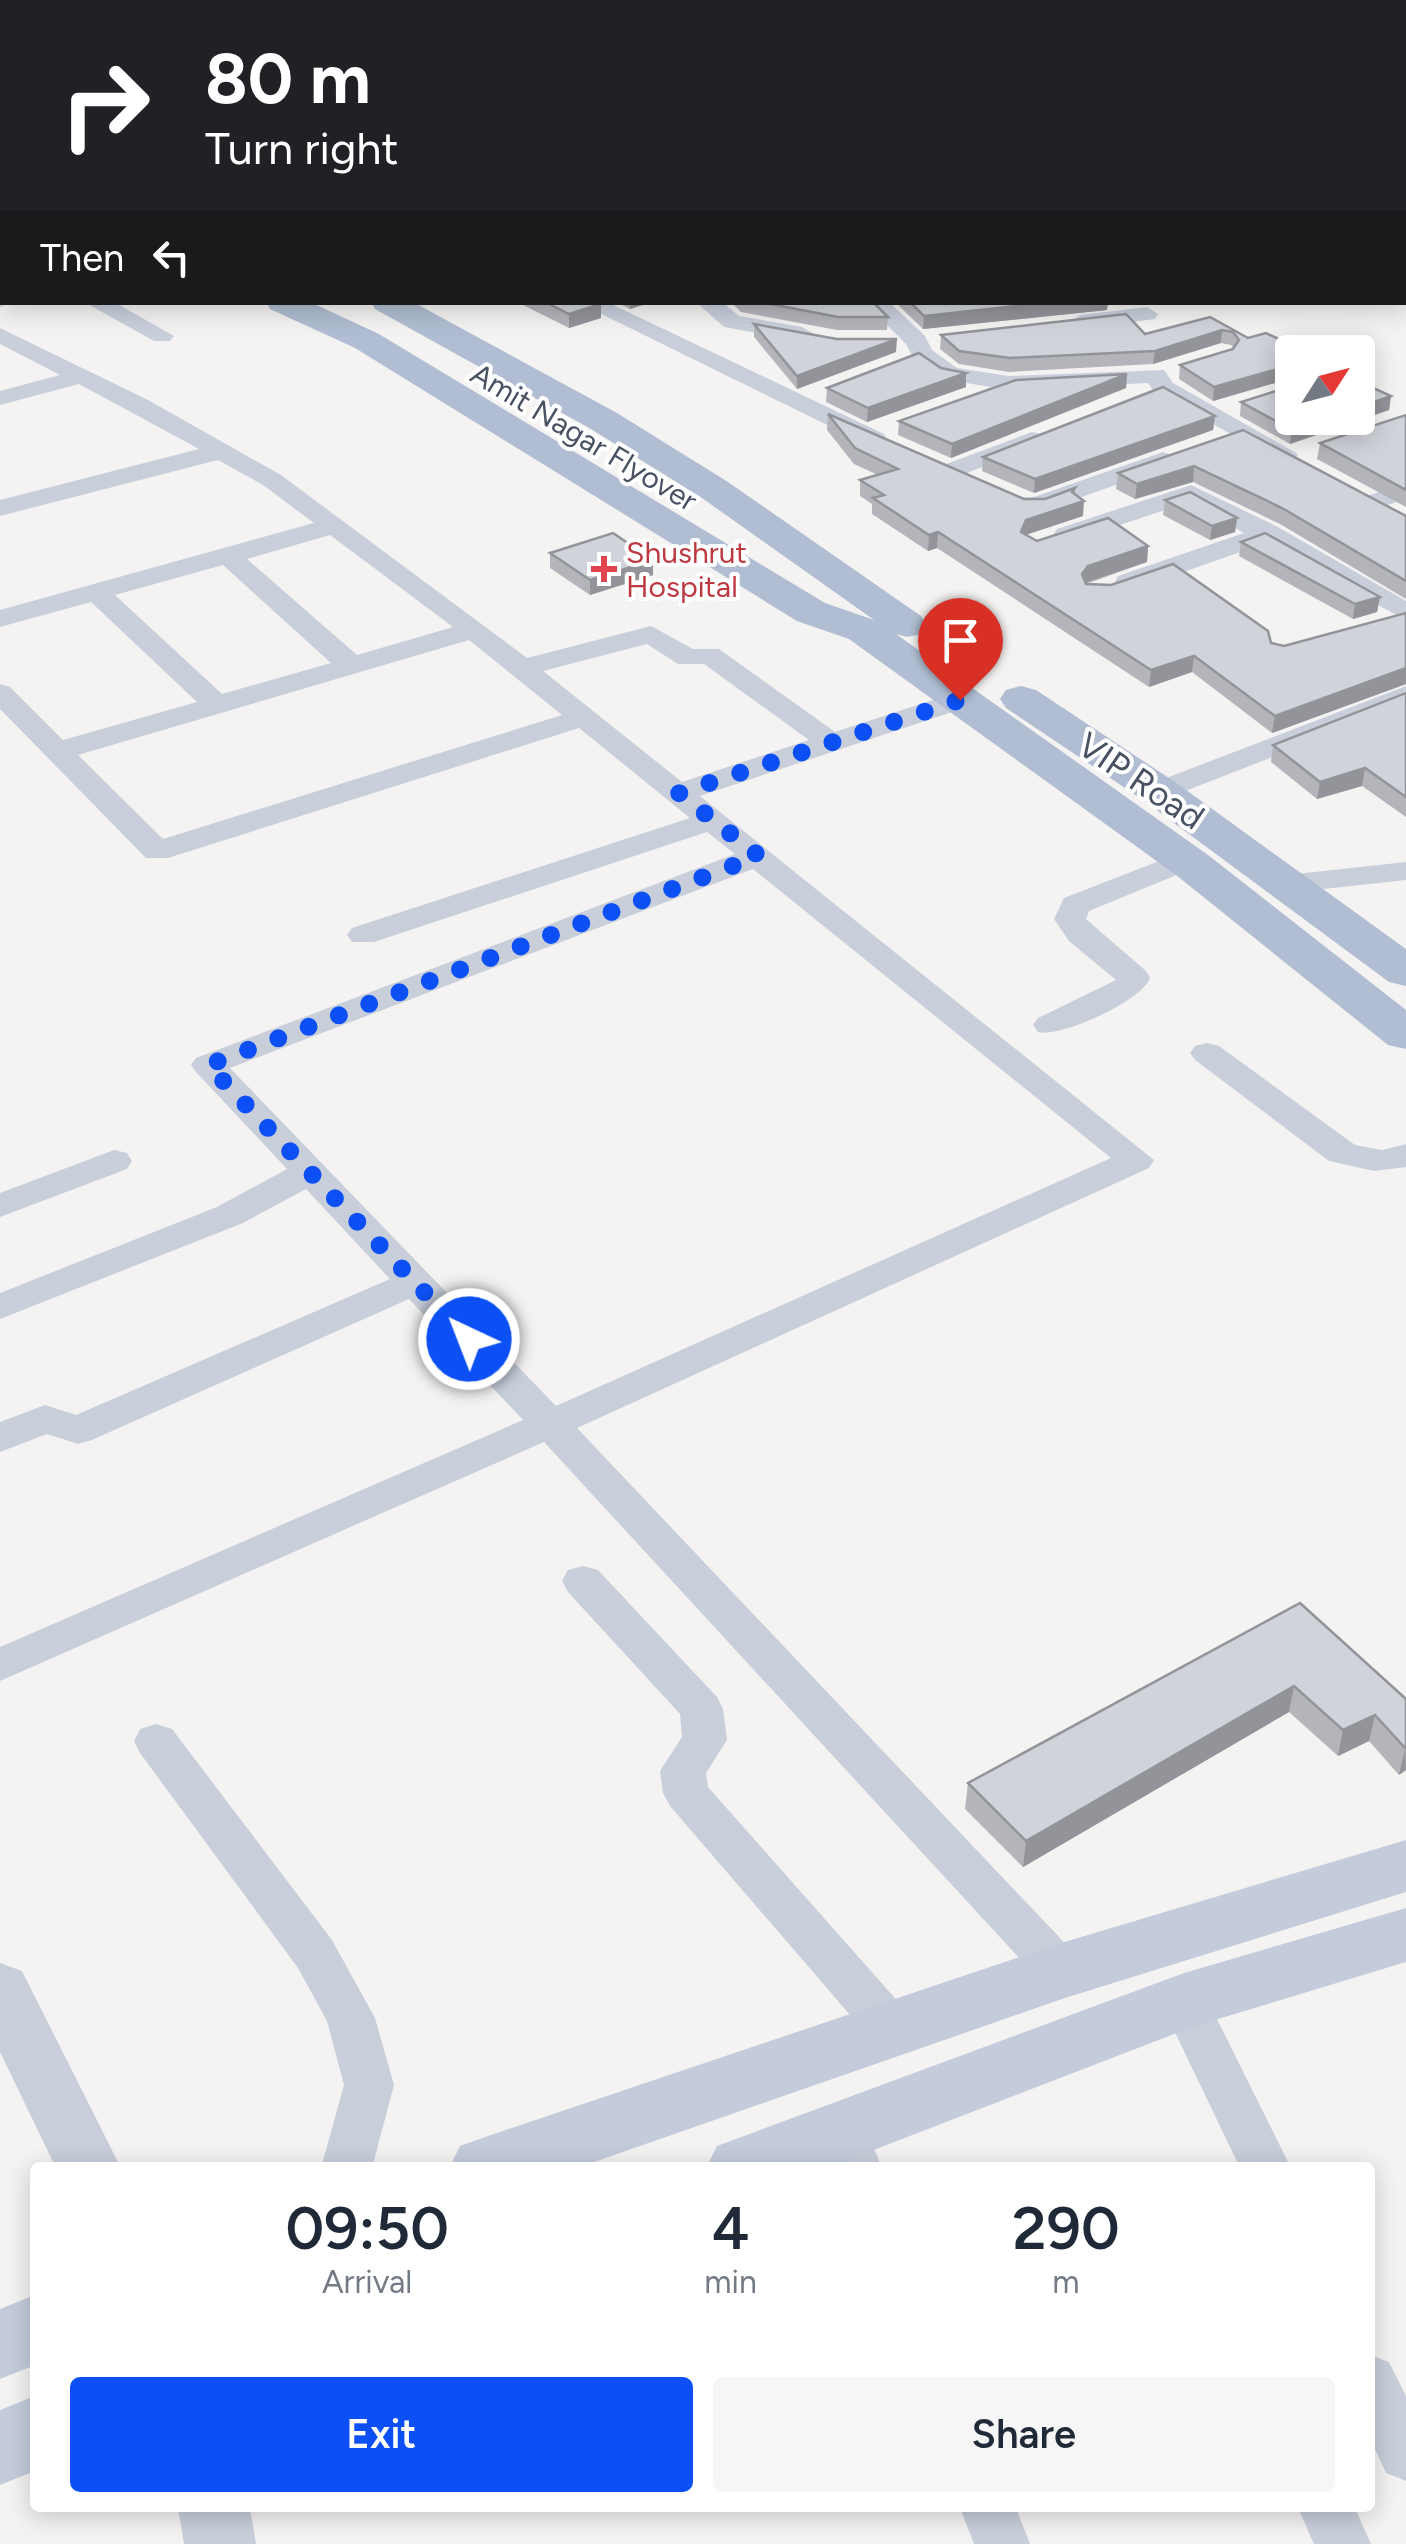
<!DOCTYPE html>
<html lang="en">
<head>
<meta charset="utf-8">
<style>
	body { margin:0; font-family:Figtree,sans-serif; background:#f6f6f7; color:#1f2937; height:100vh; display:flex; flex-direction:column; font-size:38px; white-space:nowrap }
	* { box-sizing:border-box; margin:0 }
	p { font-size:32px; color:#747a83 }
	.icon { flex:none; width:55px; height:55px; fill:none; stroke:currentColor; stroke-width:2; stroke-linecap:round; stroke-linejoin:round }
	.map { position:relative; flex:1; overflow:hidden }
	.sheet { position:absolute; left:30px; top:2162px; width:1345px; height:350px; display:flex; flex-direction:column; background:#fff; border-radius:10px; box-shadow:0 5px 25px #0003 }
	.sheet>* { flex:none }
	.hud { position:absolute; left:0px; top:0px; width:1408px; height:305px; box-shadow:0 5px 25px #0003; background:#202124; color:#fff; overflow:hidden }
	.needle { width:65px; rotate:54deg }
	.controls { position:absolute; left:1275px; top:335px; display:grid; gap:20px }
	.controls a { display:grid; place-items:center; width:100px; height:100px; border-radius:10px; background:#fff; box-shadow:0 5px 25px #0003; font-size:50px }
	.pin { position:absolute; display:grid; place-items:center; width:85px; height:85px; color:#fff; margin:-102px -42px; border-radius:50% 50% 50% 0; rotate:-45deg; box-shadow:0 0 10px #0007 }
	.pin .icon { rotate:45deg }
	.me { position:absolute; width:110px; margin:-55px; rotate:317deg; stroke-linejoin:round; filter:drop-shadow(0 0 8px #0008) }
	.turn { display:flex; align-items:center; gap:35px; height:210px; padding:0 40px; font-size:45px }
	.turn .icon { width:130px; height:130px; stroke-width:2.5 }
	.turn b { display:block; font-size:70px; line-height:85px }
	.then { display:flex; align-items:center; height:95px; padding:0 40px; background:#0003; gap:20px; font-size:38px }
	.eta { display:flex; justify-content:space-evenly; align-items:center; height:170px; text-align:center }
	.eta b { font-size:60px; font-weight:600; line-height:70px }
	.action { display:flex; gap:20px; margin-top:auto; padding:20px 40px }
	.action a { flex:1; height:115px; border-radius:10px; background:#0c50f5; color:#fff; font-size:40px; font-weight:600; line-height:115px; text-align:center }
	.action a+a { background:#f6f6f7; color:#1f2937 }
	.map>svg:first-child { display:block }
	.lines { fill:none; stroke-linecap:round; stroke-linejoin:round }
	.minor { fill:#c8cfdb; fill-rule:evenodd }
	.tertiary { fill:#c8cfdb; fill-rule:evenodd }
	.secondary { fill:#c4ccdc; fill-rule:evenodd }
	.primary { fill:#b0bdd2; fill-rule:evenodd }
	.wall { fill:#b4b5bb }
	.shaded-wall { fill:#929499 }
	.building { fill:#d1d3da; stroke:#929499; stroke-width:2.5 }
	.route { stroke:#0c50f5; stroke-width:18; stroke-dasharray:0 32.4 }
	.health-dot { fill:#e0444e; stroke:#fff; stroke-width:4 }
	.labels { text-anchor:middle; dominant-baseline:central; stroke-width:8; stroke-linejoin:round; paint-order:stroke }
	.far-street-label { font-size:30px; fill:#485262; stroke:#fff }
	.far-health-label { font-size:30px; fill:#be3a42; stroke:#fff; text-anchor:start }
	.street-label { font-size:35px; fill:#485262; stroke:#fff }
</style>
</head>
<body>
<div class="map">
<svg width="1406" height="2544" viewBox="0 0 1406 2544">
	<rect width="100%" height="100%" fill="#f5f3f2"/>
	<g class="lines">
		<!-- minor -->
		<g class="minor">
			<polygon points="49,0 72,0 73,2 51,2"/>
			<polygon points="147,0 171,0 172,2 149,2"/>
			<polygon points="245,0 269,0 270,2 247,2"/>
			<polygon points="358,0 382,0 383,2 360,2"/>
			<polygon points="521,0 546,0 547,2 523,2"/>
			<polygon points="1032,0 1052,0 1053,2 1034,2"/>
			<rect x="0" y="12" width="2" height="11"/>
			<polygon points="2,53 2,65 0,66 0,54"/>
			<rect x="0" y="103" width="2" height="12"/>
			<polygon points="0,245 2,246 2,260 0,259"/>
			<polygon points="2,292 2,302 11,302 0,307"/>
			<polygon points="84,302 114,302 174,336 170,341 154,341"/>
			<polygon points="577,302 607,302 884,434 887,439 884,444 866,444"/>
			<polygon points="696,302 722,302 739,316 802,327 814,334 802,341 724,327"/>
			<polygon points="864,302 889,302 925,336 932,350 957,368 1009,376 1164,370 1173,383 1298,454 1295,459 1277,459 1155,393 1148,383 1009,390 942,379 914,359 906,344"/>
			<polygon points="1147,307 1158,314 1155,319 1080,329 1069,322 1080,315"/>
			<path d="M0,328L148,400L281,475L527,658L651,626L693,649H719L835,732L960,691L970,694L974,700L970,706L700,796L1154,1160L1149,1168L577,1428L1078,1957L1085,1971L1078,1985L1061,1991L1044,1985L544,1442L0,1681V1647L523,1420L409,1299L92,1440L78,1444L47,1434L0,1452V1422L45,1405L76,1415L390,1279L306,1189L243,1223L0,1319V1293L217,1207L287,1169L196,1072L191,1065L196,1058L735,854L707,832L374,942H352L347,935L352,928L690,818L579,728L168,858H146L0,709V684L10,687L63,740L197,702L91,602L0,627V610L314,523L263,485L218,460L0,516V500L199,449L79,384L0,405V391L60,375L0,344ZM330,535L453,627L357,655L247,559ZM223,565L331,663L222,694L115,595ZM469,640L562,715L163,839L78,755ZM647,644L678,664H704L809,740L682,782L543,671ZM753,869L1111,1158L556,1406L230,1068Z"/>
			<polygon points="1032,432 1041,434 1044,439 1041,444 959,476 941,476 937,471 941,466"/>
			<polygon points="1163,452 1172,455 1176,460 1172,465 1042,511 1024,511 1014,503 1018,498 1034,497"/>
			<polygon points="1406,483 1406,499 1370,511 1357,503 1361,498"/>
			<polygon points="1191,485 1278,527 1406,601 1406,620 1263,544 1138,588 1118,588 1115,582 1118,576 1244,533 1189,502 1066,543 1053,535 1057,529"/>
			<polygon points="1406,686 1406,705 1170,797 1148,797 1144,791 1148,785"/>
			<path d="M1185,851L1196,853L1201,860L1196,867L1089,911L1086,919L1146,971L1150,978C1143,1000 1061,1038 1038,1032L1033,1025L1038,1018L1116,980L1069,941L1054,919L1064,898Z"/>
			<polygon points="1406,862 1406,880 1287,893 1276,891 1271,884 1276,877 1287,875"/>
			<polygon points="1207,1043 1219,1046 1355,1145 1382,1150 1406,1144 1406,1167 1374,1171 1329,1161 1195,1060 1190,1053 1195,1046"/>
			<polygon points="114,1150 127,1153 132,1161 127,1169 0,1217 0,1193"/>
			<polygon points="583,1566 598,1570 717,1697 723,1709 727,1740 706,1773 708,1787 909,2014 917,2029 909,2044 892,2050 875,2044 670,1806 663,1793 660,1771 682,1737 680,1714 568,1592 562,1581 568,1570"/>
			<polygon points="156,1724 172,1729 332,1940 375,2018 394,2085 372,2168 321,2168 344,2085 327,2021 298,1968 140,1753 134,1741 140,1729"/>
			<polygon points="1184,1981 1201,1987 1291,2168 1240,2168 1160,2001 1167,1987"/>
			<polygon points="842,2108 860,2114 882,2168 831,2168 817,2130 824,2114"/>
			<polygon points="1370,2355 1389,2362 1406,2396 1406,2481 1386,2473 1370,2438"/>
			<polygon points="960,2508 1016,2508 1030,2544 974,2544"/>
			<polygon points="1298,2508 1355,2508 1371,2544 1314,2544"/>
		</g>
		<!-- tertiary -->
		<g class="tertiary">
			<rect x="0" y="197" width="2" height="16"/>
			<polygon points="0,1963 22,1971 121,2168 56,2168 0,2052"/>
			<polygon points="178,2508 250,2508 256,2544 184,2544"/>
		</g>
		<!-- secondary -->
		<g class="secondary">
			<polygon points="1406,1840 1406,1892 1065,1998 577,2168 449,2168 460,2146 485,2137 1061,1943"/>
			<polygon points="1406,1908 1406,1962 1195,2026 827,2168 706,2168 717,2146 1184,1973"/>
			<polygon points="35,2295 35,2365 0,2379 0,2309"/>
			<polygon points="35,2396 35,2471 0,2485 0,2410"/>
		</g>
		<!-- primary -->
		<g class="primary">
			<polygon points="0,124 2,125 2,143 0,142"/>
			<polygon points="0,168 2,169 2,187 0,187"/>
			<polygon points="266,302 310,302 379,334 825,603 874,620 702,498 591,429 375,309 371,302 413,302 617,413 728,482 921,616 927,625 921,634 907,637 896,634 1208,855 1406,1010 1406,1049 1388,1045 1176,875 849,639 797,621 355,348 270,309"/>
			<polygon points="1021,686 1036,690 1175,782 1406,949 1406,986 1389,982 1143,800 1006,708 1000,699 1006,690"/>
		</g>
	</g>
	<!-- wall -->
	<g class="wall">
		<polygon points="718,0 1033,0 1033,2 721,2"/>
		<polygon points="1257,0 1366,0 1350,2 1263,2"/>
		<polygon points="517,302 597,302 601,304 601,318 569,328"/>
		<polygon points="616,302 652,302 630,309"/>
		<polygon points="731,302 873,302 888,317 887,330 837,330 741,312"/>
		<polygon points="895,302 1108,302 1107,310 923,329"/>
		<polygon points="1210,317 1248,338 1292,352 1292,378 1213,401 1179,379 1180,365 1233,348 1231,345 1221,343 1153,364 1009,372 959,364 940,349 941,335 1145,334"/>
		<polygon points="754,324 837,339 896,352 797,389 754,337"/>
		<polygon points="1127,374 1126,388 951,458 898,435 899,421"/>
		<polygon points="1361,382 1391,396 1389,410 1290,444 1240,416 1241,402"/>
		<polygon points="966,387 867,422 826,402 827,388"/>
		<polygon points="828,414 1024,499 1045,499 1074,494 1083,516 1026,535 1037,541 1148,546 1147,562 1086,584 1284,646 1406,613 1406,684 1272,733 1192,672 1149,687 937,548 928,551 872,514 872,504 860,496 860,480 878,475 854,464 827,430"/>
		<polygon points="1406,415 1406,507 1317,459 1320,443"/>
		<polygon points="1215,416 1213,430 1034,493 982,471 983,457"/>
		<polygon points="1243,430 1406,516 1406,599 1280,524 1193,482 1135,499 1116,489 1118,473"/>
		<polygon points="1165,500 1237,518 1235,532 1210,540 1163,515"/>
		<polygon points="1241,542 1380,597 1377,612 1353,619 1239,556"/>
		<polygon points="550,553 653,575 590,595 550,568"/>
		<polygon points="1406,693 1406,817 1362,786 1317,799 1271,762 1273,745"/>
		<polygon points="1300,1603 1406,1699 1406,1770 1399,1775 1369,1741 1338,1756 1289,1712 1023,1867 965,1809 968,1783"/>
	</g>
	<!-- shaded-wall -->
	<g class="shaded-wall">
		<polygon points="985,0 1033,0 1033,2 965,2"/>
		<polygon points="1294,0 1366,0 1350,2 1286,2"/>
		<polygon points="630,302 652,302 630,309"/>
		<polygon points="1051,302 1108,302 1107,310 923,329 924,316"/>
		<polygon points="601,304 601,318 569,328 569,314"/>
		<polygon points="1222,330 1221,343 1153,364 1155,351"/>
		<polygon points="897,339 896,352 797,389 797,376"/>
		<polygon points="1292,365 1292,378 1213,401 1214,387"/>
		<polygon points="966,373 966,387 867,422 868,408"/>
		<polygon points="1127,374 1126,388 951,458 952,444"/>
		<polygon points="1391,396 1389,410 1290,444 1292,430 1329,418 1358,418 1358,408"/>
		<polygon points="1215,416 1213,430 1034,493 1035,479"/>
		<polygon points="1194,466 1193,482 1135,499 1137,484"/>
		<polygon points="1075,488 1073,504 1084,501 1083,516 1025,535 1021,532 1026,520 1072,492"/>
		<polygon points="1237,518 1235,532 1210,540 1212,526"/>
		<polygon points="938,532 937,548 928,551 929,535"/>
		<polygon points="1148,546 1147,562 1087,582 1081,590 1082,574 1088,566"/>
		<polygon points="653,560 653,575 590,595 590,580"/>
		<polygon points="1380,597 1377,612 1353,619 1355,604"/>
		<polygon points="1194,656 1192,672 1149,687 1151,670"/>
		<polygon points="1406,668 1406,684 1272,733 1275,716"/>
		<polygon points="1365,768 1362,786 1317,799 1320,782"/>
		<polygon points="1294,1686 1289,1712 1023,1867 1026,1841"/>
		<polygon points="1375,1715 1369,1741 1338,1756 1343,1730"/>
		<polygon points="1405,1749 1406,1770 1399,1775"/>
	</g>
	<!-- building -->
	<g class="building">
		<polygon points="733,0 985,0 965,2 736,2"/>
		<polygon points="545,302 597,302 601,304 569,314"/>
		<polygon points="760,302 873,302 888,317 838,317"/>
		<polygon points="910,302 1051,302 924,316"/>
		<polygon points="1126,314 1145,334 1210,317 1248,338 1266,333 1306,352 1292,352 1292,365 1214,387 1180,365 1233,349 1239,340 1233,332 1222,330 1155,351 1010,358 959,351 941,335"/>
		<polygon points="754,324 837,339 897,339 797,376"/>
		<polygon points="919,353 941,368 966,373 868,408 827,388"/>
		<polygon points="1127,374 952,444 899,421 1016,380"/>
		<polygon points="1358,378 1361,380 1358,381 1391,396 1358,408"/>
		<polygon points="1292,386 1292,418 1329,418 1292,430 1241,402"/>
		<polygon points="1163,387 1215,416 1035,479 983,457"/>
		<polygon points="828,414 1024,499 1045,499 1075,488 1072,492 1084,501 1026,520 1021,532 1037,541 1108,518 1148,546 1088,566 1082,574 1086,584 1111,585 1173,564 1268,631 1271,643 1284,646 1406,613 1406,668 1275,716 1194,656 1151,670 938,532 929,535 873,498 884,495 860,480 898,469 855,448"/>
		<polygon points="1406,415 1406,490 1320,443"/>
		<polygon points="1243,430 1406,516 1406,581 1282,508 1194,466 1137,484 1118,473"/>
		<polygon points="1190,492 1237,518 1212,526 1165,500"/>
		<polygon points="613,533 653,560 590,580 550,553"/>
		<polygon points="1265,533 1380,597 1355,604 1241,542"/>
		<polygon points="1406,693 1406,797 1365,768 1320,782 1273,745"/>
		<polygon points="1300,1603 1406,1699 1406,1749 1375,1715 1343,1730 1294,1686 1026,1841 968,1783"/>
	</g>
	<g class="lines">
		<!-- route -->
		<polyline class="route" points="469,1339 208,1065 759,856 679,793 960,700"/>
	</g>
	<!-- markers -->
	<path class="health-dot" d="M599 554h10v10h10v10h-10v10h-10v-10h-10v-10h10z"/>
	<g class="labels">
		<!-- far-street labels -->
		<g class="far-street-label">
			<text transform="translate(584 437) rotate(31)">Amit Nagar Flyover</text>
		</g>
		<!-- far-health labels -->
		<g class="far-health-label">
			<text x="626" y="552">Shushrut<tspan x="626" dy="34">Hospital</tspan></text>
		</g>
		<!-- street labels -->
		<g class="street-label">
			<text transform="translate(1141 781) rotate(34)">VIP Road</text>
		</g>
	</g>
</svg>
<div class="controls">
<a><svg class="needle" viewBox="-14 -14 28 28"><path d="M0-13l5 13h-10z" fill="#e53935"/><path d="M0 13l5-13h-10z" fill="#747a83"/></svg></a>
</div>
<div class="pin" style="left:960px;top:700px;background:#d93025"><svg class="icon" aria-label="arrive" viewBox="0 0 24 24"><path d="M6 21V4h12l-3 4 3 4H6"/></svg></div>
<svg class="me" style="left:469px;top:1339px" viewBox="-20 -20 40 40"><circle r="17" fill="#0c50f5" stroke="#fff" stroke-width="3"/><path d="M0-11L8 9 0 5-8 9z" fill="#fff"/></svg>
<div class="hud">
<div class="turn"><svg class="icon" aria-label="right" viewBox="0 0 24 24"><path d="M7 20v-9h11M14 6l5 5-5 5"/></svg><div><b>80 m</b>Turn right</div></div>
<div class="then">Then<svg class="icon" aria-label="left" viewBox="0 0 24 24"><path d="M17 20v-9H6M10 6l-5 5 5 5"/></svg></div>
</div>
<section class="sheet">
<div class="eta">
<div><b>09:50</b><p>Arrival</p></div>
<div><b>4</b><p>min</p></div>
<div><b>290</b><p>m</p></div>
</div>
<div class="action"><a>Exit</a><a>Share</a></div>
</section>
</div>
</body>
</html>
